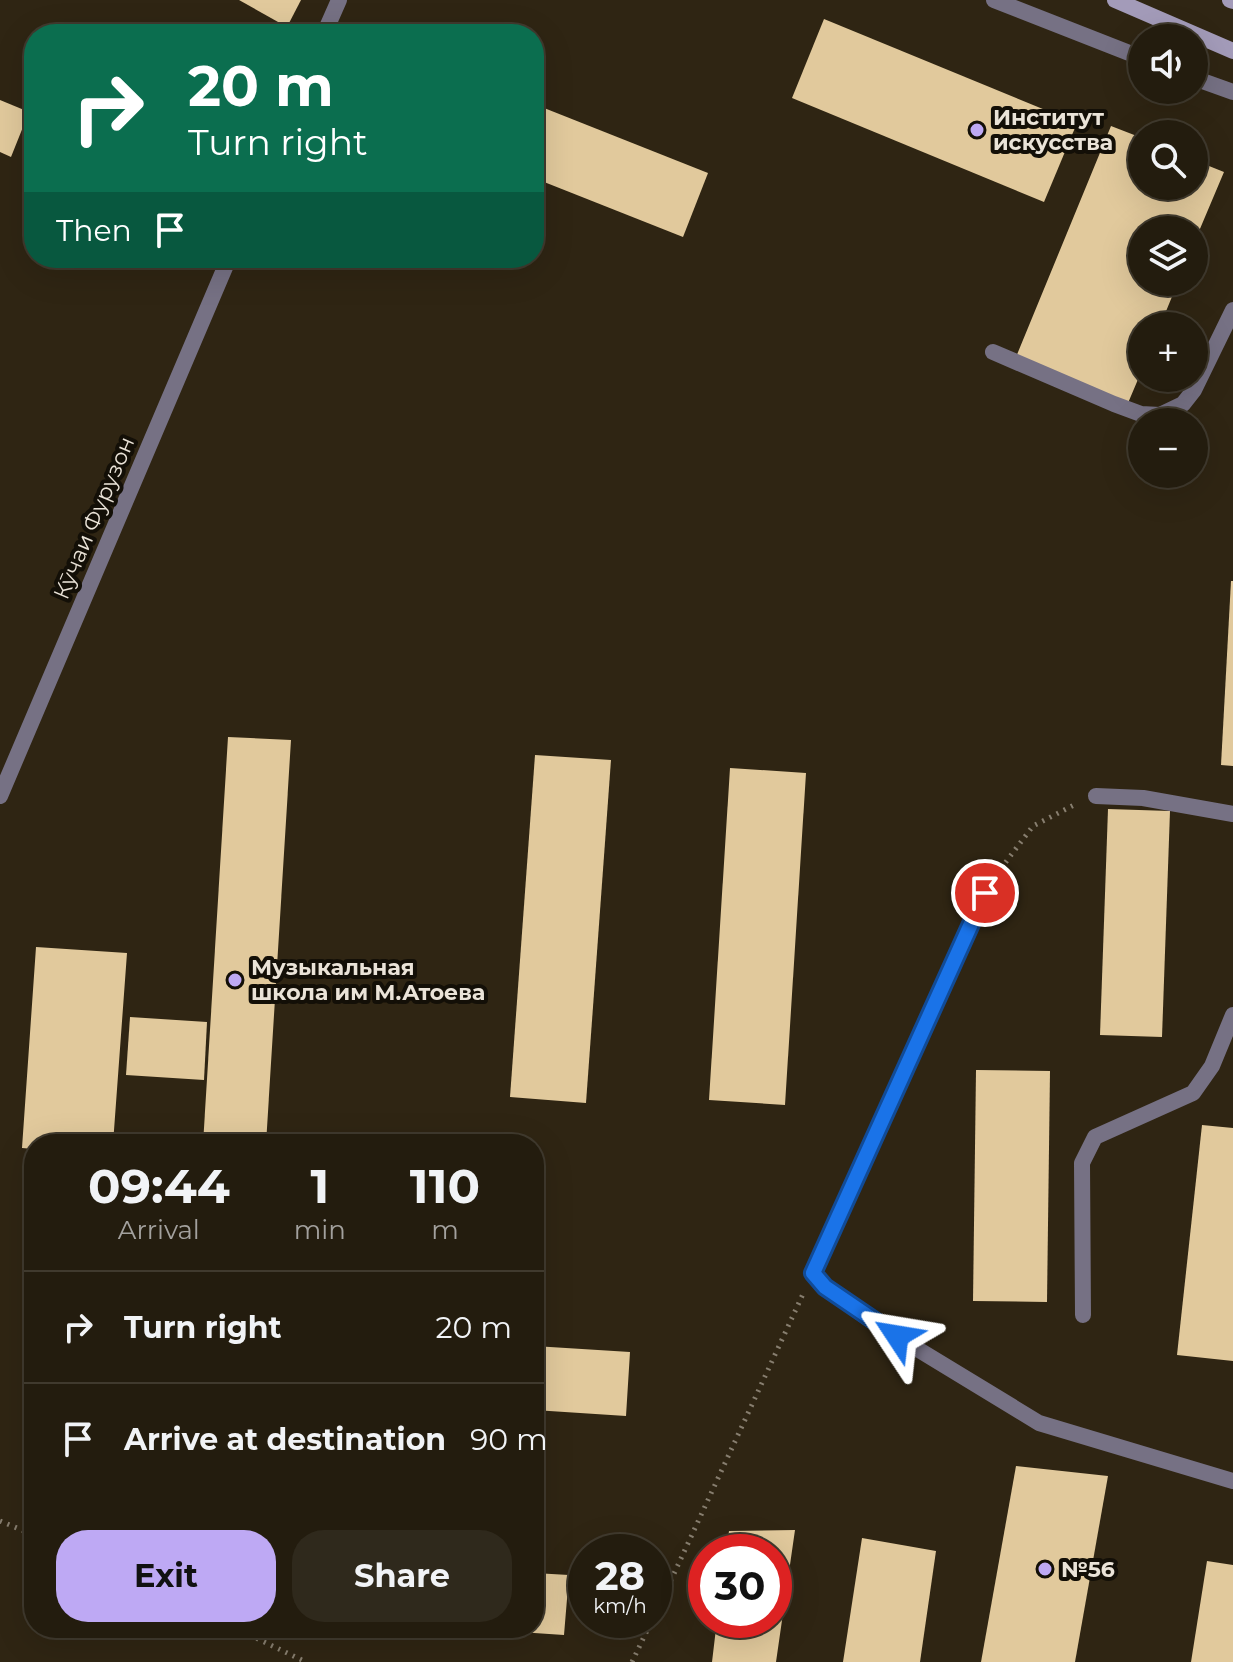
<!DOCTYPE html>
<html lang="en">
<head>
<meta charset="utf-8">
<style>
	body { margin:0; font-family:Montserrat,sans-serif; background:#2f291c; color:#f1f3f6; height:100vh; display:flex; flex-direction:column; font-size:30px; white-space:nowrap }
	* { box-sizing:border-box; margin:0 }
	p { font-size:26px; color:#a3a19e }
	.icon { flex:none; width:44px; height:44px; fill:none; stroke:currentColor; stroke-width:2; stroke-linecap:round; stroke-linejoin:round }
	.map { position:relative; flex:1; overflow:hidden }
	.side { position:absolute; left:24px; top:1134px; width:520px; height:504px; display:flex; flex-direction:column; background:#231c0e; border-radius:32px; box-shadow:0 8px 32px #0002,0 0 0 2px #403a2e }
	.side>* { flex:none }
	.hud { position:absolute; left:24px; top:24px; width:520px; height:244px; border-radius:32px; box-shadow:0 8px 32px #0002,0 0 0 2px #403a2e; background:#0b6e4f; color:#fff; overflow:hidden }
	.tools { position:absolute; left:1128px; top:24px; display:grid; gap:16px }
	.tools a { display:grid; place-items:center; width:80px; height:80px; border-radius:50%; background:#231c0e; box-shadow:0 8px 32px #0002,0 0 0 2px #403a2e; font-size:40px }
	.speed { position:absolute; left:568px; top:1534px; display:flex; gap:16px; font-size:40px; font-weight:700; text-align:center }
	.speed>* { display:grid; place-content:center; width:104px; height:104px; border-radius:50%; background:#231c0e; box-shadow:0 8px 32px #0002,0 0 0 2px #403a2e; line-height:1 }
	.speed small { font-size:20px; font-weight:400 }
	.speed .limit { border:12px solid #d22; background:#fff; color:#111 }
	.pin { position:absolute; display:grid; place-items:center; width:68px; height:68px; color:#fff; margin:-34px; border:4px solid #fff; border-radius:50%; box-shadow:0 2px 8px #0007 }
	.me { position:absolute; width:88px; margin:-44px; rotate:303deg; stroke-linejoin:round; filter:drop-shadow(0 0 6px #0008) }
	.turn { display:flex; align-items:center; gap:28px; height:168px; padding:0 32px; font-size:36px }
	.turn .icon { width:104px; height:104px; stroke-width:2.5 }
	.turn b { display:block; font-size:56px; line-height:68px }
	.then { display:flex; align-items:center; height:76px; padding:0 32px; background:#0003; gap:16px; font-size:30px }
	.eta { display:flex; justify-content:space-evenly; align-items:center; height:136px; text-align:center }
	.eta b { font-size:48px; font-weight:700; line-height:56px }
	.cta { display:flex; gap:16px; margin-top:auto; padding:16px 32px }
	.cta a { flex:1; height:92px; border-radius:32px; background:#bea9f4; color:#111; font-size:32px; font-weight:700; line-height:92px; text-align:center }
	.cta a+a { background:#2f291c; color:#f1f3f6 }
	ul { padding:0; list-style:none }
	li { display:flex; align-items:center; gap:24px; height:112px; padding:0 32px; border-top:2px solid #403a2e }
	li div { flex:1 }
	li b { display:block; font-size:30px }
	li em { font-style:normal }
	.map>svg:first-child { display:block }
	.building { fill:#e1c99c }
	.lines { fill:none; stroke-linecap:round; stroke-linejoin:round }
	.path { stroke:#877e6f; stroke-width:5; stroke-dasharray:2 6; stroke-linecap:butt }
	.street { stroke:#767184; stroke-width:16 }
	.secondary { stroke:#a39bb9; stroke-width:16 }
	.route-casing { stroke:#114b97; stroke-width:20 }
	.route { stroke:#1a73e8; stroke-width:14 }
	.poi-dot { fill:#bea9f4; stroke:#130f07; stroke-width:3 }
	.labels { text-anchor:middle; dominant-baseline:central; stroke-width:8; stroke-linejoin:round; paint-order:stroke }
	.poi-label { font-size:22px; font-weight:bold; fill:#eae3d8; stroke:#130f07; text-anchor:start }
	.street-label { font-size:22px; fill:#eae3d8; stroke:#130f07 }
</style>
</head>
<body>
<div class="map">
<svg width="1233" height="1662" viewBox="0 0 1233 1662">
	<rect width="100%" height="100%" fill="#2f2513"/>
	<!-- building -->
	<g class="building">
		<polygon points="239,0 301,0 287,27"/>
		<polygon points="824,19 1077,123 1044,202 792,98"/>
		<polygon points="0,100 29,112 11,157 0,152"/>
		<polygon points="534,104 708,173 683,237 534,178"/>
		<polygon points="1111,126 1142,138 1142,186 1194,186 1194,160 1224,172 1194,243 1194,230 1142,230 1142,282 1178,282 1160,326 1142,326 1142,370 1128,403 1016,357"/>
		<polygon points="1231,581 1233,581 1233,766 1221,765"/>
		<polygon points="228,737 291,740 266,1144 203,1144"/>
		<polygon points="535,755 611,760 586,1103 510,1097"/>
		<polygon points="730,768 806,773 785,1105 709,1100"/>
		<polygon points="1108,809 1170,811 1162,1037 1100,1035"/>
		<polygon points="36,947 127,953 113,1144 34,1144 34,1149 22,1148"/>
		<polygon points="130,1017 207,1022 204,1080 126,1075"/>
		<polygon points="976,1070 1050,1071 1047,1302 973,1301"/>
		<polygon points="1202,1125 1233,1128 1233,1361 1177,1355"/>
		<polygon points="534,1346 630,1352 626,1416 534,1410"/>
		<polygon points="1016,1466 1108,1476 1075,1662 981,1662"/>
		<polygon points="795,1530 776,1662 712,1662 717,1620 774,1620 774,1552 726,1552 729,1531"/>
		<polygon points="862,1538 936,1551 920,1662 843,1662"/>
		<polygon points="1207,1561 1233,1565 1233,1662 1191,1662"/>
		<polygon points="534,1573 569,1575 564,1635 490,1630 534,1628"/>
	</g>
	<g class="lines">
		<!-- path -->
		<g class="path">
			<polyline points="996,875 1033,826 1076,804"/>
			<polyline points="0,1521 34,1535"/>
			<polyline points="654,1617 803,1294"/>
			<polyline points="235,1628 306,1662"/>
			<polyline points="632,1662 652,1620"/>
		</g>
		<!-- street -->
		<g class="street">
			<polyline points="994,0 1142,58"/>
			<polyline points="324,34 339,0"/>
			<polyline points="1194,78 1233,92"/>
			<polyline points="993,352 1114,404 1141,414 1160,415 1183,404 1194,390 1233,310"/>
			<polyline points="0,796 229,258"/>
			<polyline points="1096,796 1143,798 1233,814"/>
			<polyline points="985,893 813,1273 825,1287 873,1322 1039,1423 1233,1481"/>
			<polyline points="1083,1315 1082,1163 1095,1137 1193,1093 1212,1066 1233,1015"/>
		</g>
		<!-- secondary -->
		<g class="secondary">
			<polyline points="1115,0 1233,51"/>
			<polyline points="1230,0 1233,1"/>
		</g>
	</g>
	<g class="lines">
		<!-- route casing -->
		<g class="route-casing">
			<polyline id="route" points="897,1336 825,1287 813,1273 985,893"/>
		</g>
		<!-- route -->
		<use href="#route" class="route"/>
	</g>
	<!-- markers -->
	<g class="poi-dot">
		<circle cx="977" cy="130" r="8"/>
		<circle cx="235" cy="980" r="8"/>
		<circle cx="1045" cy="1569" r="8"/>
	</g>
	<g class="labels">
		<!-- poi labels -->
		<g class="poi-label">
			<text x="993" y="117">Институт<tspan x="993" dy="25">искусства</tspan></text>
			<text x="251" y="967">Музыкальная<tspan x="251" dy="25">школа им М.Атоева</tspan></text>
			<text x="1061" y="1569">№56</text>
		</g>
		<!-- street labels -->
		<g class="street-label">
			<text transform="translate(94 518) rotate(-67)">Кӯчаи Фурузон</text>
		</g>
	</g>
</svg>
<div class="tools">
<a><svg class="icon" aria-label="sound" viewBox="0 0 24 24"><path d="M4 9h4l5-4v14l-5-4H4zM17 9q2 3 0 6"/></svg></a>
<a><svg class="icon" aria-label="search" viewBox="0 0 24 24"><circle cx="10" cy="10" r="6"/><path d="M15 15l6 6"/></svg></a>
<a><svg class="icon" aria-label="layers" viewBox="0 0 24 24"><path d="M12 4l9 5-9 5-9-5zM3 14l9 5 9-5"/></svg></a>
<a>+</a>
<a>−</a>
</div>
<div class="speed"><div>28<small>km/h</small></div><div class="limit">30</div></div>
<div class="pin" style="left:985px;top:893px;background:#d93025"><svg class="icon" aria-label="arrive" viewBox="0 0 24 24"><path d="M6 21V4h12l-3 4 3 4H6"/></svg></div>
<svg class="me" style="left:897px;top:1336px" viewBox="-20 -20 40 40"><path d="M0-17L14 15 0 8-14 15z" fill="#1a73e8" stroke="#fff" stroke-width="4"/></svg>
<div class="hud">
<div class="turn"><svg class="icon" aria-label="right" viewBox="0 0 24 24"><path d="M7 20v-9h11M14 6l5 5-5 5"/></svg><div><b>20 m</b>Turn right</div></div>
<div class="then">Then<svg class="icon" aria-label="arrive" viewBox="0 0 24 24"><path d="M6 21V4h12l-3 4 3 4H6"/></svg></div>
</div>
<section class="side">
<div class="eta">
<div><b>09:44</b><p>Arrival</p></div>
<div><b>1</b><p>min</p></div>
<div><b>110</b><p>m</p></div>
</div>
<ul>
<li><svg class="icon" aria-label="right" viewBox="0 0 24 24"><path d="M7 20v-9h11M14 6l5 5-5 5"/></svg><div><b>Turn right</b></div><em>20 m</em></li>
<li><svg class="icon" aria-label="arrive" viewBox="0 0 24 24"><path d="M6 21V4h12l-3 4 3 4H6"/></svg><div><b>Arrive at destination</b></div><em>90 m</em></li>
</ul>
<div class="cta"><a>Exit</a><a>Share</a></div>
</section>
</div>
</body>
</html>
